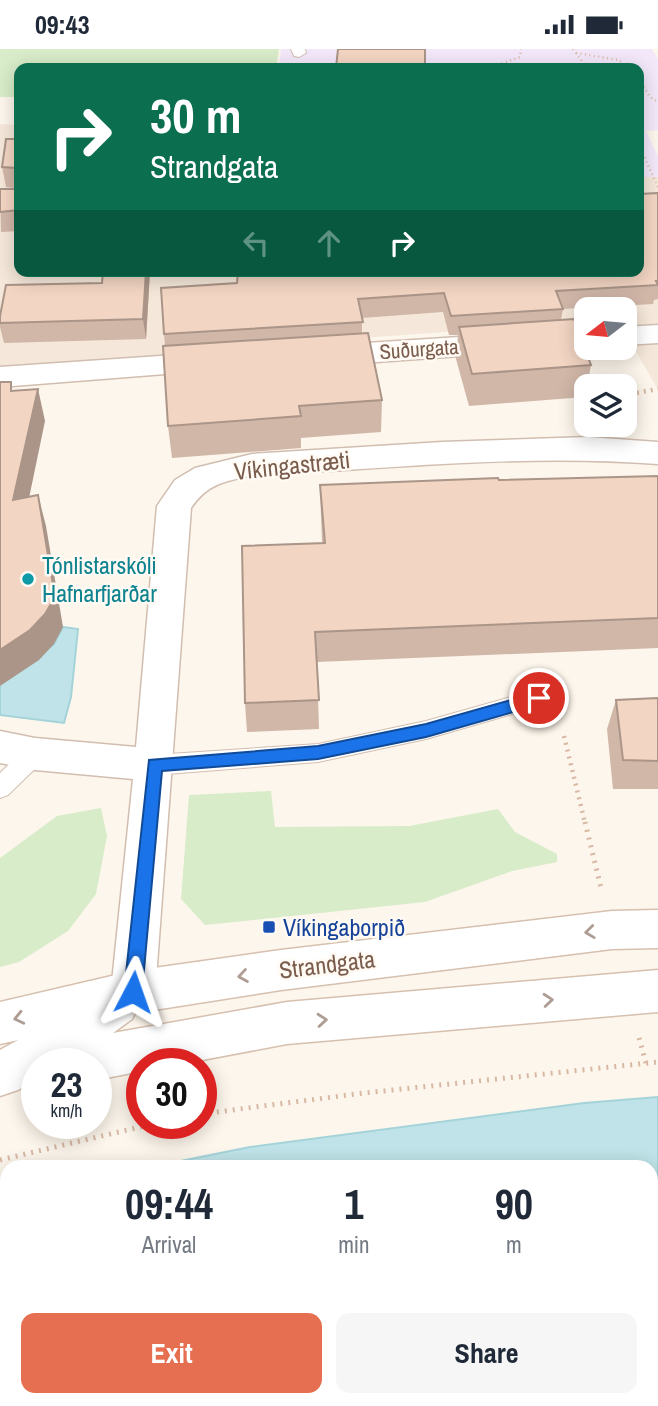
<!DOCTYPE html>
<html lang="en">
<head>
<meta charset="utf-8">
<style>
	body { margin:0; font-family:"Archivo Narrow",sans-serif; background:#f6f6f7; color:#1f2937; height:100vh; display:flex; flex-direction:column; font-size:26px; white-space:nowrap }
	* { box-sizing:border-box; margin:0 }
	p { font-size:23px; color:#747a83 }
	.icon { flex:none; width:38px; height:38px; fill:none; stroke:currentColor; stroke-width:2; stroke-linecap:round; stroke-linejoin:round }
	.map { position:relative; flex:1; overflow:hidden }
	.side { position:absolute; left:0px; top:1111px; width:658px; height:247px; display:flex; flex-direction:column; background:#fff; border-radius:21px 21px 0 0; box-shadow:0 4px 18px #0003 }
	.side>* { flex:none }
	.guide { position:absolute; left:14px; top:14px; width:630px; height:214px; border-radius:14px; box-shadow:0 4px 18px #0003; background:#0b6e4f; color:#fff; overflow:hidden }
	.needle { width:46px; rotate:254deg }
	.fabs { position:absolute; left:574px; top:248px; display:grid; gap:14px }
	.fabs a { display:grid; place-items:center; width:63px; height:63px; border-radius:14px; background:#fff; box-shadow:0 4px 18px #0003; font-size:35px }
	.speed { position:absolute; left:21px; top:999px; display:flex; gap:14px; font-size:35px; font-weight:700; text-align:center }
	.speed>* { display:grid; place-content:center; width:91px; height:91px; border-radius:50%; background:#fff; box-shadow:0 4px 18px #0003; line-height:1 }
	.speed small { font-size:18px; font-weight:400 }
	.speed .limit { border:10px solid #d22; background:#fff; color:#111 }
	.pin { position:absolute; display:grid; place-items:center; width:60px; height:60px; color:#fff; margin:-30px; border:4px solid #fff; border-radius:50%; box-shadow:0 2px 7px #0007 }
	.me { position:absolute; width:77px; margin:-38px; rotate:4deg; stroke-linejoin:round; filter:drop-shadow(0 0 5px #0008) }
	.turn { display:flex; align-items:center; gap:24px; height:147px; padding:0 21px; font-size:32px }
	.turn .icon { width:91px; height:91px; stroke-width:2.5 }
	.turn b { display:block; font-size:49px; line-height:60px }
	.lanes { display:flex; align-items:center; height:66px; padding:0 21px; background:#0003; justify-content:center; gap:35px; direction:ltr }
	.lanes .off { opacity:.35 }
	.eta { display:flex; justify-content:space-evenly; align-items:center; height:119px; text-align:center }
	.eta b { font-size:42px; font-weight:800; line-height:49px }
	.action { display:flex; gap:14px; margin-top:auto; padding:14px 21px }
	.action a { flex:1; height:80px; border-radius:14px; background:#e76f51; color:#fff; font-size:28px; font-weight:800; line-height:80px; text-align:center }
	.action a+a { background:#f6f6f7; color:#1f2937 }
	.status { display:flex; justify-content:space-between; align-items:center; height:49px; padding:0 35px; background:#fff; direction:ltr }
	.status svg { height:19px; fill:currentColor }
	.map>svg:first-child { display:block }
	.residential { fill:#f5e8da }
	.education { fill:#f3e8fa }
	.green { fill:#d8ecc9 }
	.water { fill:#bfe3e8; stroke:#a5d3da; stroke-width:2 }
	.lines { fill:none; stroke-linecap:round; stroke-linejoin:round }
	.service-casing { stroke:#d1beb0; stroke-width:2 }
	.minor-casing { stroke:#d1beb0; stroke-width:3 }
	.secondary-casing { stroke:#d6c0b0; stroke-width:3 }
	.path-far2 { stroke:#d9b8a5; stroke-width:2.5; stroke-dasharray:1 3.5; stroke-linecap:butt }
	.path-far1 { stroke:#d9b8a5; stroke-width:4.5; stroke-dasharray:2 5; stroke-linecap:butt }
	.path { stroke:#d9b8a5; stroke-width:5; stroke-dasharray:2 6; stroke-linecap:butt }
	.service { fill:#fff; fill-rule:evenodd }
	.minor { fill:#fff; fill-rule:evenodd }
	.secondary { fill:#fff; fill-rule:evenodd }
	.wall { fill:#d1b7a8 }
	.shaded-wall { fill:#aa9588 }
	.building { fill:#f3d5c3; stroke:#aa9588; stroke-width:2 }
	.oneway { stroke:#af9d94 }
	.route { fill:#1a73e8; stroke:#114b97; stroke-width:2 }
	.culture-dot { fill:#0f9aa8; stroke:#fffaf3; stroke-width:2.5 }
	.transit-dot { fill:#1a4fb4; stroke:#fffaf3; stroke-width:2.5 }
	.labels { text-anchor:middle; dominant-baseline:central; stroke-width:5; stroke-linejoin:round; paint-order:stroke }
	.far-street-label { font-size:21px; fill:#7a5c4d; stroke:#fffaf3 }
	.street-label { font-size:24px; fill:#7a5c4d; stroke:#fffaf3 }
	.culture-label { font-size:24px; fill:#0d838f; stroke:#fffaf3; text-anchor:start }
	.transit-label { font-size:24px; fill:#164399; stroke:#fffaf3; text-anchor:start }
</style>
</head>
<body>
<div class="status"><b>09:43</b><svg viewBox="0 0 49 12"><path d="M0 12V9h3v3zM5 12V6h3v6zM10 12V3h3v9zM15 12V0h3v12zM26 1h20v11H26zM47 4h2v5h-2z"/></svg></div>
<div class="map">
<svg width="658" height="1357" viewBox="0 0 658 1357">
	<rect width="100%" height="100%" fill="#fdf6ec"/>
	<!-- residential -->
	<polygon class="residential" points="0,75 19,76 19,222 639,222 639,128 658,128 658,341 625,283 625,261 586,261 586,273 375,288 115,315 0,322"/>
	<!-- education -->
	<polygon class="education" points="281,0 652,0 658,10 658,81 646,82 658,107 658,128 639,128 639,19 279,19"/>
	<!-- green -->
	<g class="green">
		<polygon points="0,0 279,0 279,1 276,19 19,19 19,48 0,48"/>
		<polygon points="271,742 275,778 409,777 498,760 515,783 557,805 557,813 512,822 425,853 205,876 181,850 189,746"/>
		<polygon points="101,759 107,787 96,845 68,882 19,913 0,918 0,809 57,767"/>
	</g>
	<!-- water -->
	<g class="water">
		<polygon points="63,578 78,580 71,648 64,674 0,666 0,632 54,595"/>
		<polygon points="658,1048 658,1357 0,1357 0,1145 7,1144 7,1351 651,1351 651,1118 151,1118 250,1098 584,1054"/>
	</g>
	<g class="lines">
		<!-- service casing -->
		<g class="service-casing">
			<g id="service">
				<polygon points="291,0 305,0 306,4 299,8 294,7"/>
				<polygon points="539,640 547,643 550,649 547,655 426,690 318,713 154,726 146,723 142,716 146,709 154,706 318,695 426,672"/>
				<polygon points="35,696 43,698 47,705 43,712 8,746 0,749 0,724 27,698"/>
			</g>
		</g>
		<!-- minor casing -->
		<g class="minor-casing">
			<g id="minor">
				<polygon points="658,276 658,294 625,296 625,278"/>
				<polygon points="586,280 586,298 320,317 309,314 305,307 309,300 320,297"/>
				<polygon points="218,303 229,306 233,313 229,320 0,338 0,318"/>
				<path d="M588,388L658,393V415C554,407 449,414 345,421C304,424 258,421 219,435C207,440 198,448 191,459L155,943L149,958L133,964L117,958L111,943L133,730L35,721L0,714V682L35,689L136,698L157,457L175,431L195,419L252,405L442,393Z"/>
			</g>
		</g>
		<!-- secondary casing -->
		<g class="secondary-casing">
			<polygon id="secondary" points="658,861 658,899 612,900 281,941 135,964 132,970 113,984 287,953 658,921 658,963 287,995 181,1015 142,1015 142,1022 96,1031 96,1015 37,1015 37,1030 18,1041 0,1047 0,1001 18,991 0,995 0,953 133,922 281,901 612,862"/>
		</g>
		<!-- path-far2 -->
		<g class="path-far2">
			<polyline points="573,0 587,19"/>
			<polyline points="576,4 619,11 629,19"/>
			<polyline points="489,19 520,8 521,0"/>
			<polyline points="639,30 650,48 658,53"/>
			<polyline points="639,96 658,138"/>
		</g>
		<!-- path-far1 -->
		<g class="path-far1">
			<polyline points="625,351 636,344 658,340"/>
			<polyline points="564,687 585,774"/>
		</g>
		<!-- path -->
		<g class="path">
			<polyline points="585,773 601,839"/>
			<polyline points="639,989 646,1014"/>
			<polyline points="201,1065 364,1044 658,1013"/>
			<polyline points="0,1111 157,1074"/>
		</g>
		<!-- service -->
		<use href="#service" class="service"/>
		<!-- minor -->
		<use href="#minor" class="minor"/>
		<!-- secondary -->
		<use href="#secondary" class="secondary"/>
	</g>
	<!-- wall -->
	<g class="wall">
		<polygon points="19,90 19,182 1,183 0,140 15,139 6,138 2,118"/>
		<polygon points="658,144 658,250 654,251 653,255 563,260 561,271 591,316 585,348 469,357 456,310 458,286 449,286 443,263 362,269 362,284 382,351 381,383 301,389 301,399 172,409 168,377 165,297 164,285 237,234"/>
		<polygon points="103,222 150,222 146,290 4,294 0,278 0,267 102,234"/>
		<polygon points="658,427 658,599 317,613 319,680 247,683 245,654 322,494 321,467 320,436"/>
		<polygon points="658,649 658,740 613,740 607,680 616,651"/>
	</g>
	<!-- shaded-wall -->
	<g class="shaded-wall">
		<polygon points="146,222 150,222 146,290 143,270"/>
		<polygon points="38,340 45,372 22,483 13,451"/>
		<polygon points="38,446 46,477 63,578 54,595 39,611 0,637 0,601"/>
	</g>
	<!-- building -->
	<g class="building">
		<polygon points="338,0 425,0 425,19 336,19"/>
		<polygon points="6,90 19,90 19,161 0,163 0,140 15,140 17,137 17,119 2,118"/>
		<polygon points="658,144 658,232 656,232 658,236 556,242 563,260 451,267 444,244 358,250 363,273 164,285 161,239 237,234 238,222 639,222 639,145"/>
		<polygon points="103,222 146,222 143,270 0,274 0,267 6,236 102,234"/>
		<polygon points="574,270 591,316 472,325 459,278"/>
		<polygon points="368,284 382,351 299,357 301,367 168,377 163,297"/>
		<polygon points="0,333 11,333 11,342 38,340 13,451 38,446 55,548 45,565 30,581 0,601"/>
		<polygon points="658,427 658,569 315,583 319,651 245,654 242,497 325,494 320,436 498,429 499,431"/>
		<polygon points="658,649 658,712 623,711 616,651"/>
	</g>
	<!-- one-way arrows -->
	<defs><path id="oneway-chevron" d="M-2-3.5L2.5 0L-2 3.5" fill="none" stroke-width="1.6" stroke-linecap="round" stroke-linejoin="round" transform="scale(1.75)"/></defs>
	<g class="oneway">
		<use href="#oneway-chevron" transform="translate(590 883) rotate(173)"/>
		<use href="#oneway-chevron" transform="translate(243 927) rotate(171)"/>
		<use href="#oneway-chevron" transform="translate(548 951) rotate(-5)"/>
		<use href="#oneway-chevron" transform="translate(19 969) rotate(167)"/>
		<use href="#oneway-chevron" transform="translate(322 971) rotate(-5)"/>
	</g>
	<!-- route -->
	<polygon class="route" points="539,643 545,645 547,649 545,654 426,688 318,710 162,722 142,943 140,950 133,952 126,950 124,943 149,711 318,697 426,675"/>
	<!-- markers -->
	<circle class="culture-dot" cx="28" cy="530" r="7"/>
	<rect class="transit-dot" x="262" y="871" width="14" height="14" rx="3.5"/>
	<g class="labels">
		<!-- far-street labels -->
		<g class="far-street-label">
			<text transform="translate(419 300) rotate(-4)">Suðurgata</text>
		</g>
		<!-- street labels -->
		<g class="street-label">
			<text transform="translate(292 416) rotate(-6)">Víkingastræti</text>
			<text transform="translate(327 915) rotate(-7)">Strandgata</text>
		</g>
		<!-- culture labels -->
		<g class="culture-label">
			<text x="42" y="516">Tónlistarskóli<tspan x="42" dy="28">Hafnarfjarðar</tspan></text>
		</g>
		<!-- transit labels -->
		<g class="transit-label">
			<text x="283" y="878">Víkingaþorpið</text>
		</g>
	</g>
</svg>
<div class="fabs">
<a><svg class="needle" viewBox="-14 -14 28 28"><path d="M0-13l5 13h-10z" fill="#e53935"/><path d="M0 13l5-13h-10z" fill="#747a83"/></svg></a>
<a><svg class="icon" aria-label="layers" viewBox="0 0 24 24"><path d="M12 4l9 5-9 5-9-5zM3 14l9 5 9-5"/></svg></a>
</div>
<div class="speed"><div>23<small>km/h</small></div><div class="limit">30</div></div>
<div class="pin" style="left:539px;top:649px;background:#d93025"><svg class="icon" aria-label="arrive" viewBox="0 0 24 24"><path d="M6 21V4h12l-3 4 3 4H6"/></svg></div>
<svg class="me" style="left:133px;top:943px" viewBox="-20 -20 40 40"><path d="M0-17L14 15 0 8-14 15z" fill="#1a73e8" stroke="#fff" stroke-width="4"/></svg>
<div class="guide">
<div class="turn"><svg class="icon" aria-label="right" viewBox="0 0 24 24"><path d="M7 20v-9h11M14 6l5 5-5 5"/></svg><div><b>30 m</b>Strandgata</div></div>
<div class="lanes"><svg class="icon off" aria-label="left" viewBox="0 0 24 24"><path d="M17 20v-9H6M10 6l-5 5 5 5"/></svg><svg class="icon off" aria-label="ahead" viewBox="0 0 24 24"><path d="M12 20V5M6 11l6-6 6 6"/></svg><svg class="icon" aria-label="right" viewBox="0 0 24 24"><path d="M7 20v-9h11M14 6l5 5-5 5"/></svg></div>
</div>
<section class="side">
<div class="eta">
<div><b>09:44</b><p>Arrival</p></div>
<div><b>1</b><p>min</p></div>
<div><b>90</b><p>m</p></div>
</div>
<div class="action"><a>Exit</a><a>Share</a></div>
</section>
</div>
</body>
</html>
